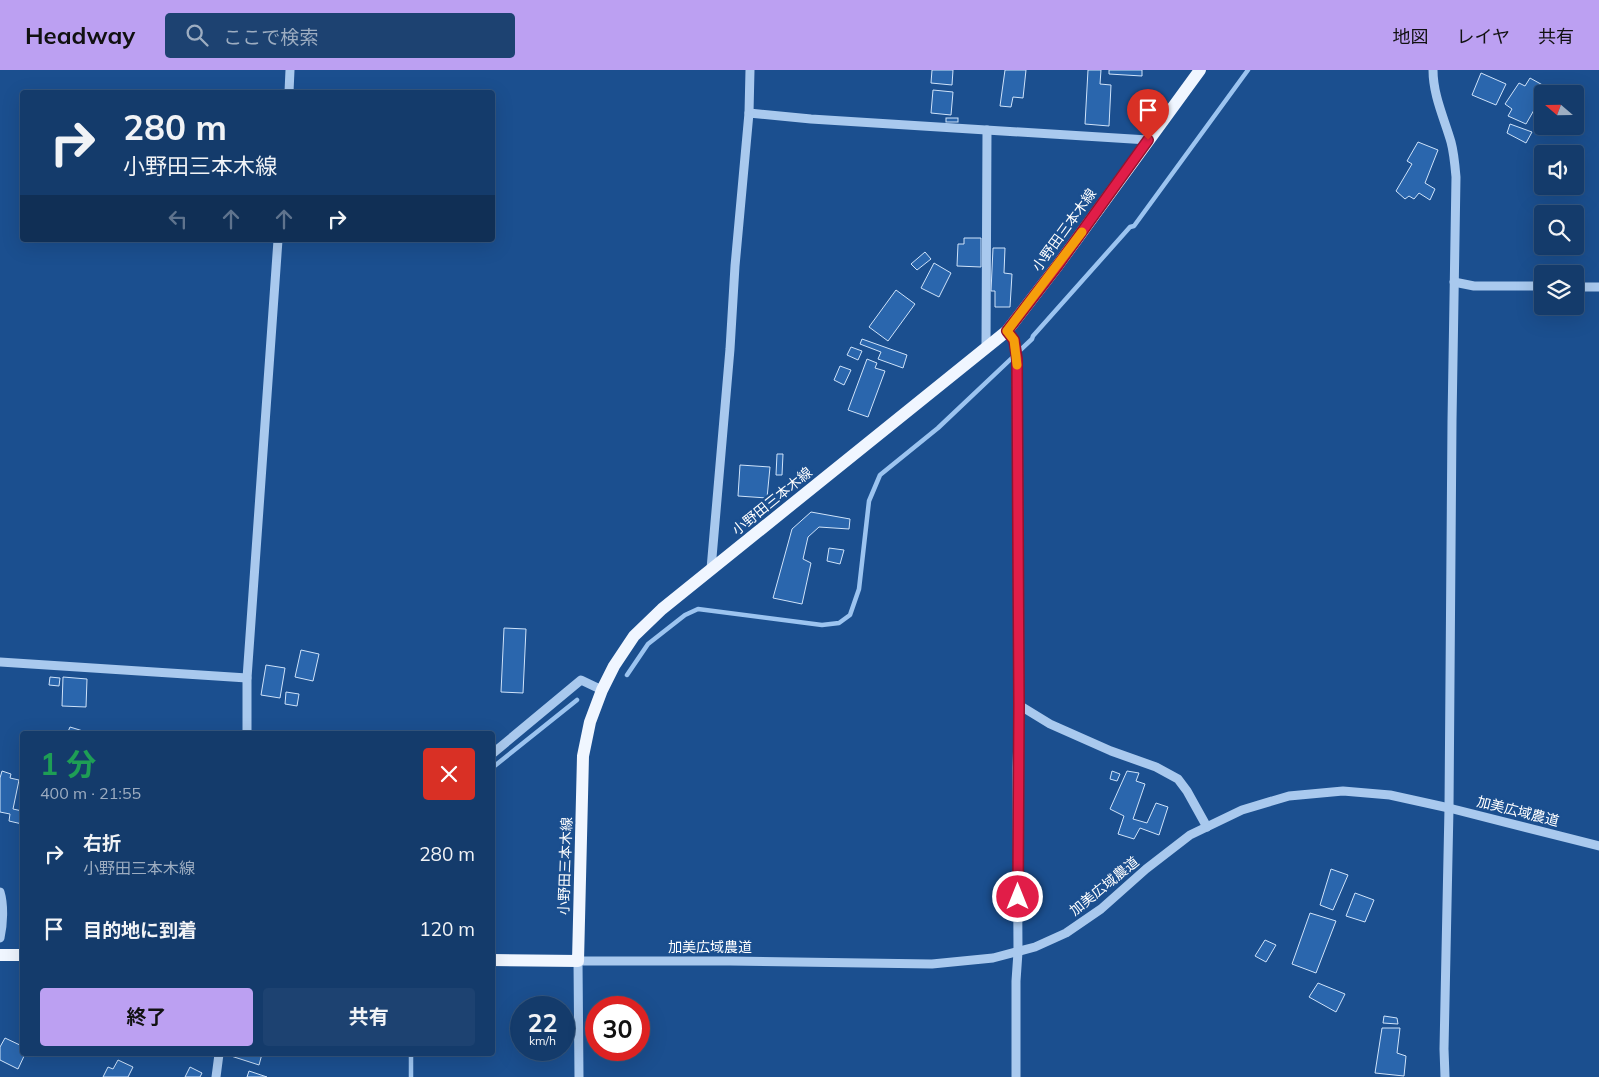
<!DOCTYPE html>
<html lang="ja">
<head>
<meta charset="utf-8">
<style>
	body { margin:0; font-family:Mulish,"Noto Sans JP",sans-serif; background:#1d4271; color:#f1f3f6; height:100vh; display:flex; flex-direction:column; font-size:19px; white-space:nowrap }
	* { box-sizing:border-box; margin:0 }
	p { font-size:16px; color:#9dadc1 }
	.icon { flex:none; width:28px; height:28px; fill:none; stroke:currentColor; stroke-width:2; stroke-linecap:round; stroke-linejoin:round }
	.map { position:relative; flex:1; overflow:hidden }
	.panel { position:absolute; left:20px; top:661px; width:475px; height:325px; display:flex; flex-direction:column; background:#143b6b; border-radius:5px; box-shadow:0 5px 20px #0002,0 0 0 1px #33557e }
	.panel>* { flex:none }
	.hud { position:absolute; left:20px; top:20px; width:475px; height:152px; border-radius:5px; box-shadow:0 5px 20px #0002,0 0 0 1px #33557e; background:#143b6b; color:#f1f3f6; overflow:hidden }
	.needle { width:32px; rotate:290deg }
	.fabs { position:absolute; left:1534px; top:15px; display:grid; gap:10px }
	.fabs a { display:grid; place-items:center; width:50px; height:50px; border-radius:5px; background:#143b6b; box-shadow:0 5px 20px #0002,0 0 0 1px #33557e; font-size:25px }
	.speed { position:absolute; left:510px; top:926px; display:flex; gap:10px; font-size:25px; font-weight:700; text-align:center }
	.speed>* { display:grid; place-content:center; width:65px; height:65px; border-radius:50%; background:#143b6b; box-shadow:0 5px 20px #0002,0 0 0 1px #33557e; line-height:1 }
	.speed small { font-size:12px; font-weight:400 }
	.speed .limit { border:8px solid #d22; background:#fff; color:#111 }
	.pin { position:absolute; display:grid; place-items:center; width:42px; height:42px; color:#fff; margin:-51px -21px; border-radius:50% 50% 50% 0; rotate:-45deg; box-shadow:0 0 5px #0007 }
	.pin .icon { rotate:45deg }
	.me { position:absolute; width:55px; margin:-28px; rotate:0deg; stroke-linejoin:round; filter:drop-shadow(0 0 4px #0008) }
	.turn { display:flex; align-items:center; gap:18px; height:105px; padding:0 20px; font-size:22px }
	.turn .icon { width:65px; height:65px; stroke-width:2.5 }
	.turn b { display:block; font-size:35px; line-height:42px }
	.lanes { display:flex; align-items:center; height:48px; padding:0 20px; background:#0003; justify-content:center; gap:25px; direction:ltr }
	.lanes .off { opacity:.35 }
	.round { display:grid; place-items:center; flex:none; width:52px; height:52px; border-radius:5px; background:#1d4271 }
	.summary { display:flex; align-items:center; justify-content:space-between; height:85px; padding:0 20px }
	h1 { font-size:30px; font-weight:700; line-height:38px; color:#1e9e55 }
	.button { display:flex; gap:10px; margin-top:auto; padding:10px 20px }
	.button a { flex:1; height:58px; border-radius:5px; background:#bca0f2; color:#111; font-size:20px; font-weight:700; line-height:58px; text-align:center }
	.button a+a { background:#1d4271; color:#f1f3f6 }
	ul { padding:0; list-style:none }
	li { display:flex; align-items:center; gap:15px; height:75px; padding:0 20px }
	li div { flex:1 }
	li b { display:block; font-size:19px }
	li em { font-style:normal }
	header { display:flex; align-items:center; gap:30px; box-sizing:border-box; height:70px; padding:0 25px; background:#bca0f2; color:#111 }
	header strong { font-size:24px }
	nav { display:flex; gap:28px; margin-inline-start:auto; font-size:18px }
	.search { width:350px; height:45px; background:#1d4271; display:flex; align-items:center; gap:12px; box-sizing:border-box; padding:0 18px; border-radius:5px; color:#9dadc1; font-size:19px }
	.map>svg:first-child { display:block }
	.lines { fill:none; stroke-linecap:round; stroke-linejoin:round }
	.stream { stroke:#9cc4f0; stroke-width:4.5 }
	.building { fill:#2a66ad; stroke:#cfe3fa }
	.minor { stroke:#a9c9ee; stroke-width:9 }
	.major { stroke:#f0f6ff; stroke-width:12 }
	.route-casing { stroke:#92132f; stroke-width:12 }
	.route { stroke:#e11d48; stroke-width:9 }
	.slow { stroke:#f59e0b; stroke-width:9 }
	.labels { text-anchor:middle; dominant-baseline:central; stroke-width:5; stroke-linejoin:round; paint-order:stroke }
	.street-label { font-size:14px; fill:#fff; stroke:#1b4f8f }
</style>
</head>
<body>
<header>
<strong>Headway</strong>
<div class="search"><svg class="icon" aria-label="search" viewBox="0 0 24 24"><circle cx="10" cy="10" r="6"/><path d="M15 15l6 6"/></svg>ここで検索</div>
<nav><a>地図</a><a>レイヤ</a><a>共有</a></nav>
</header>
<div class="map">
<svg width="1599" height="1007" viewBox="0 0 1599 1007">
	<rect width="100%" height="100%" fill="#1b4f8f"/>
	<g class="lines">
		<!-- stream -->
		<g class="stream">
			<polyline points="627,605 648,574 685,545 698,539 822,555 839,553 850,545 859,519 869,431 880,405 938,358 1032,269 1033,266 1130,157 1134,156 1248,0"/>
			<polyline points="492,698 577,630"/>
			<polyline points="411,1007 411,984"/>
		</g>
	</g>
	<!-- building -->
	<g class="building">
		<polygon points="932,0 953,0 952,15 931,13"/>
		<polygon points="1005,0 1026,0 1023,28 1013,27 1011,37 1000,36"/>
		<polygon points="1088,0 1101,0 1100,14 1111,15 1109,56 1085,54"/>
		<polygon points="1109,0 1142,0 1142,6 1109,4"/>
		<polygon points="1481,3 1506,14 1496,35 1472,25"/>
		<polygon points="1530,8 1548,18 1544,24 1542,24 1542,26 1526,54 1508,46 1512,39 1505,34 1519,13 1525,16"/>
		<polygon points="933,20 953,22 951,45 931,43"/>
		<polygon points="1575,29 1584,34 1575,45"/>
		<rect x="946" y="48" width="12" height="4"/>
		<polygon points="1510,54 1532,62 1526,73 1507,63"/>
		<polygon points="1418,72 1438,80 1425,113 1435,119 1430,130 1419,123 1414,129 1409,126 1405,129 1396,121 1412,94 1407,91"/>
		<polygon points="964,168 981,168 981,197 957,196 958,174 964,174"/>
		<polygon points="993,178 1005,178 1004,203 1012,204 1010,237 995,237 995,221 991,221"/>
		<polygon points="925,182 931,189 917,200 911,194"/>
		<polygon points="934,193 951,203 939,227 921,218"/>
		<polygon points="896,220 915,234 888,271 869,257"/>
		<polygon points="862,269 907,285 903,298 878,289 881,282 860,274"/>
		<polygon points="851,277 862,281 858,290 847,285"/>
		<polygon points="867,289 877,293 875,298 885,301 868,347 848,340"/>
		<polygon points="840,296 851,300 844,315 834,310"/>
		<polygon points="777,384 783,384 782,405 776,405"/>
		<polygon points="740,395 770,397 767,428 738,426"/>
		<polygon points="811,442 850,449 849,459 819,457 808,467 803,489 811,493 802,534 773,528 792,459"/>
		<polygon points="829,478 844,480 840,494 827,491"/>
		<polygon points="504,558 526,559 523,623 501,622"/>
		<polygon points="301,580 319,584 313,611 295,607"/>
		<polygon points="266,595 285,598 280,628 261,625"/>
		<polygon points="50,607 60,608 59,616 49,615"/>
		<polygon points="63,607 87,609 86,637 62,636"/>
		<polygon points="286,622 299,624 297,636 285,634"/>
		<polygon points="70,657 83,661 82,664 67,664"/>
		<polygon points="2,701 11,704 10,708 19,710 13,739 22,741 22,754 9,751 10,744 0,742 0,708"/>
		<polygon points="1112,701 1120,704 1117,711 1110,709"/>
		<polygon points="1127,701 1139,703 1136,711 1145,714 1133,749 1147,753 1156,733 1168,737 1159,765 1140,758 1134,769 1118,764 1124,746 1110,739"/>
		<polygon points="1331,799 1348,805 1333,840 1320,835"/>
		<polygon points="1355,823 1374,830 1365,852 1346,846"/>
		<polygon points="1310,843 1336,851 1316,903 1292,894"/>
		<polygon points="1265,870 1276,875 1266,892 1255,886"/>
		<polygon points="1318,913 1345,924 1336,942 1309,927"/>
		<polygon points="1384,946 1397,948 1398,954 1383,953"/>
		<polygon points="1382,958 1400,958 1397,983 1406,986 1404,1006 1375,1003"/>
		<polygon points="5,968 22,976 22,984 25,984 18,999 0,990 0,977"/>
		<polygon points="232,984 262,984 259,995 231,986"/>
		<polygon points="118,990 133,997 128,1007 103,1007 108,997 113,999"/>
		<polygon points="190,997 202,1003 200,1007 185,1007"/>
		<polygon points="249,1001 267,1007 247,1007"/>
	</g>
	<g class="lines">
		<!-- minor -->
		<g class="minor">
			<path d="M1433,0C1433,25 1444,48 1451,72C1454,83 1455,95 1456,107L1452,351L1449,738L1444,979L1445,1007"/>
			<polyline points="289,22 290,0"/>
			<polyline points="749,43 811,49 1148,70"/>
			<polyline points="1454,212 1474,216 1542,216"/>
			<polyline points="1575,217 1599,217"/>
			<polyline points="1007,261 1014,270 1017,289 1019,635 1017,698 1018,882 1016,911 1016,1007"/>
			<polyline points="986,278 987,60"/>
			<polyline points="711,499 730,279 735,196 749,43 750,0"/>
			<polyline points="0,592 247,608"/>
			<polyline points="1019,635 1050,654 1111,681 1156,697 1178,709 1187,721 1207,757"/>
			<polyline points="247,664 247,608 278,170"/>
			<polyline points="492,684 581,610 602,620"/>
			<path d="M0,822C4,835 3,855 0,868"/>
			<polyline points="216,1007 219,984"/>
			<polyline points="579,1007 578,891 730,891 932,894 993,888 1035,877 1066,863 1101,839 1146,799 1190,765 1242,740 1289,726 1343,721 1390,725 1449,738 1599,776"/>
		</g>
		<!-- major -->
		<g class="major">
			<polyline points="0,885 22,885"/>
			<polyline points="492,890 578,891 583,686 590,652 602,620 614,596 634,566 662,539 1007,261 1058,195 1200,0"/>
		</g>
	</g>
	<g class="lines">
		<!-- route casing -->
		<g class="route-casing">
			<polyline id="route" points="1018,827 1019,635 1017,289 1014,270 1007,261 1058,195 1148,70"/>
		</g>
		<!-- route -->
		<use href="#route" class="route"/>
		<!-- slow -->
		<polyline class="slow" points="1017,295 1014,270 1007,261 1082,162"/>
	</g>
	<g class="labels">
		<!-- street labels -->
		<g class="street-label">
			<text transform="translate(1064 160) rotate(-54)">小野田三本木線</text>
			<text transform="translate(772 431) rotate(-39)">小野田三本木線</text>
			<text transform="translate(1518 741) rotate(14)">加美広域農道</text>
			<text transform="translate(565 796) rotate(-88)">小野田三本木線</text>
			<text transform="translate(1104 816) rotate(-39)">加美広域農道</text>
			<text x="710" y="877">加美広域農道</text>
		</g>
	</g>
</svg>
<div class="fabs">
<a><svg class="needle" viewBox="-14 -14 28 28"><path d="M0-13l5 13h-10z" fill="#e53935"/><path d="M0 13l5-13h-10z" fill="#9dadc1"/></svg></a>
<a><svg class="icon" aria-label="sound" viewBox="0 0 24 24"><path d="M4 9h4l5-4v14l-5-4H4zM17 9q2 3 0 6"/></svg></a>
<a><svg class="icon" aria-label="search" viewBox="0 0 24 24"><circle cx="10" cy="10" r="6"/><path d="M15 15l6 6"/></svg></a>
<a><svg class="icon" aria-label="layers" viewBox="0 0 24 24"><path d="M12 4l9 5-9 5-9-5zM3 14l9 5 9-5"/></svg></a>
</div>
<div class="speed"><div>22<small>km/h</small></div><div class="limit">30</div></div>
<div class="pin" style="left:1148px;top:70px;background:#d93025"><svg class="icon" aria-label="arrive" viewBox="0 0 24 24"><path d="M6 21V4h12l-3 4 3 4H6"/></svg></div>
<svg class="me" style="left:1018px;top:827px" viewBox="-20 -20 40 40"><circle r="17" fill="#e11d48" stroke="#fff" stroke-width="3"/><path d="M0-11L8 9 0 5-8 9z" fill="#fff"/></svg>
<div class="hud">
<div class="turn"><svg class="icon" aria-label="right" viewBox="0 0 24 24"><path d="M7 20v-9h11M14 6l5 5-5 5"/></svg><div><b>280 m</b>小野田三本木線</div></div>
<div class="lanes"><svg class="icon off" aria-label="left" viewBox="0 0 24 24"><path d="M17 20v-9H6M10 6l-5 5 5 5"/></svg><svg class="icon off" aria-label="ahead" viewBox="0 0 24 24"><path d="M12 20V5M6 11l6-6 6 6"/></svg><svg class="icon off" aria-label="ahead" viewBox="0 0 24 24"><path d="M12 20V5M6 11l6-6 6 6"/></svg><svg class="icon" aria-label="right" viewBox="0 0 24 24"><path d="M7 20v-9h11M14 6l5 5-5 5"/></svg></div>
</div>
<section class="panel">
<div class="summary"><div><h1>1 分</h1><p>400 m · 21:55</p></div><a class="round" style="background:#d93025;color:#fff"><svg class="icon" aria-label="close" viewBox="0 0 24 24"><path d="M6 6l12 12M18 6L6 18"/></svg></a></div>
<ul>
<li><svg class="icon" aria-label="right" viewBox="0 0 24 24"><path d="M7 20v-9h11M14 6l5 5-5 5"/></svg><div><b>右折</b><p>小野田三本木線</p></div><em>280 m</em></li>
<li><svg class="icon" aria-label="arrive" viewBox="0 0 24 24"><path d="M6 21V4h12l-3 4 3 4H6"/></svg><div><b>目的地に到着</b></div><em>120 m</em></li>
</ul>
<div class="button"><a>終了</a><a>共有</a></div>
</section>
</div>
</body>
</html>
